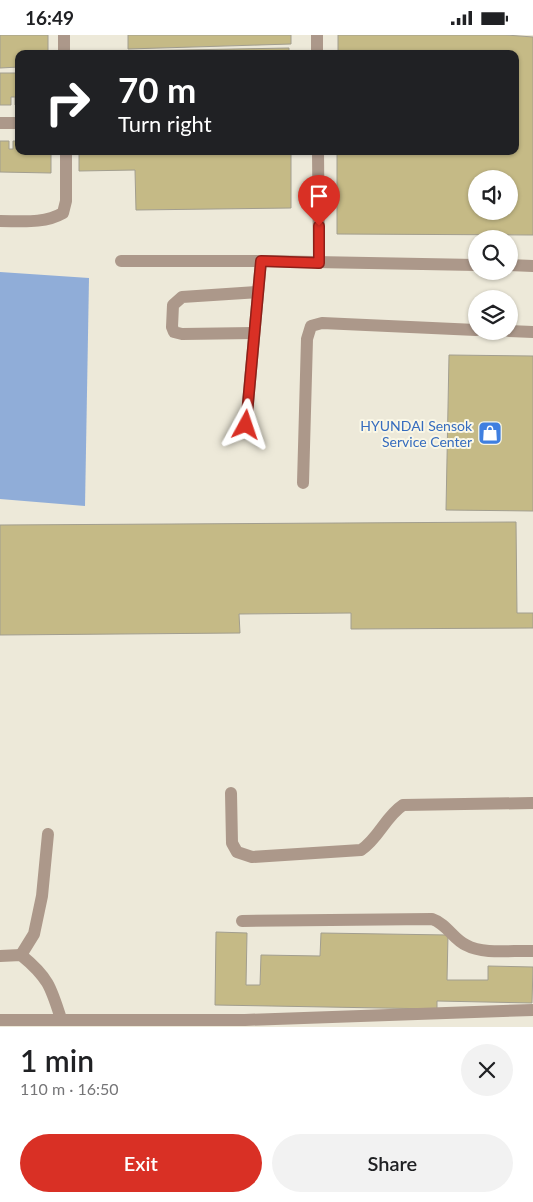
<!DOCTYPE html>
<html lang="en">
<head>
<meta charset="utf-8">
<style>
	body { margin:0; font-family:Lato,sans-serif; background:#f2f2f2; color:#202124; height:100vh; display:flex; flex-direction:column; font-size:19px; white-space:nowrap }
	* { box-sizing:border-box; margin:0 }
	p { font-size:16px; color:#757577 }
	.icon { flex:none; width:28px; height:28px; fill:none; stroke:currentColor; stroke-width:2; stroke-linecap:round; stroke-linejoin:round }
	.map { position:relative; height:992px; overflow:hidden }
	.panel { display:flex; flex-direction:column; background:#fff; flex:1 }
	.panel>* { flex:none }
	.hud { position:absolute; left:15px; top:15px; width:504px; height:105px; border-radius:10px; box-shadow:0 1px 4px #0004; background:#202124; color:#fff; overflow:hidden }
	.controls { position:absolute; left:468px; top:135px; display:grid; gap:10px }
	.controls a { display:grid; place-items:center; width:50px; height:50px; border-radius:50%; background:#fff; box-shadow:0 1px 4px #0004; font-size:25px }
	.pin { position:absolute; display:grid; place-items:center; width:42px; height:42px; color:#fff; margin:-51px -21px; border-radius:50% 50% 50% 0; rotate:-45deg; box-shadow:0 0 5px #0007 }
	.pin .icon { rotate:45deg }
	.me { position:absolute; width:55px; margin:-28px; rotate:5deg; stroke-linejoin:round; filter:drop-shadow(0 0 4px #0008) }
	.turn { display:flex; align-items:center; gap:18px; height:105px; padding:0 20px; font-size:22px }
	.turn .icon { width:65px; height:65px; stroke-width:2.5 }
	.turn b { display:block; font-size:35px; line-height:42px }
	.round { display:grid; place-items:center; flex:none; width:52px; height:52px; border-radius:26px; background:#f2f2f2 }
	.overview { display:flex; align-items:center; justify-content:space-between; height:85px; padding:0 20px }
	h1 { font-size:30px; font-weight:600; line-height:38px }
	.action { display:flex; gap:10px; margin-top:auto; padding:10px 20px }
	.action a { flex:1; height:58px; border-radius:30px; background:#d93025; color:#fff; font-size:20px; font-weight:600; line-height:58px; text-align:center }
	.action a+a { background:#f2f2f2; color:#202124 }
	.status { display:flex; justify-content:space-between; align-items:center; height:35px; padding:0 25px; background:#fff; direction:ltr }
	.status svg { height:14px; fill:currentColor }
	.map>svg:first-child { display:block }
	.water { fill:#90add8 }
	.building { fill:#c5ba86; stroke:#a29e8f; fill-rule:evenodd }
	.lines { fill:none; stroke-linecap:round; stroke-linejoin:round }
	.minor { stroke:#ac988a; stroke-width:12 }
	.route-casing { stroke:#8d1f18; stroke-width:12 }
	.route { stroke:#d93025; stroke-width:9 }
	.labels { text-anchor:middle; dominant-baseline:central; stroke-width:4; stroke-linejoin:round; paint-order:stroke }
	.shop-label { font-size:14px; fill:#366cbe; stroke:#faf7e6; text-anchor:end }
</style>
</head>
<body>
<div class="status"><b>16:49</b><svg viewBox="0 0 49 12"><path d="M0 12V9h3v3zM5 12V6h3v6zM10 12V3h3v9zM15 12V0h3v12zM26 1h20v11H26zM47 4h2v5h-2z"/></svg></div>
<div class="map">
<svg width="533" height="992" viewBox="0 0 533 992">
	<rect width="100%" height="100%" fill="#ede9d9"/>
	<!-- water -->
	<polygon class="water" points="0,237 89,243 85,471 0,464"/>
	<!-- building -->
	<g class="building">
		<polygon points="0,0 48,0 48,19 19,19 19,32 0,33"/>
		<polygon points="128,0 291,0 291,9 128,14"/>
		<path d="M338,0H506L533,2V200L337,199V116H515V19H338ZM476,144H509V176H476Z"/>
		<polygon points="289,13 289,19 130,19 130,16"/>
		<polygon points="0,38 19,38 19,70 15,70 15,62 11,62 11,70 0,70"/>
		<polygon points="0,106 9,106 9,114 13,114 13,106 19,106 19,116 51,116 51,138 0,137"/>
		<polygon points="79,116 291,116 291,173 136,175 135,135 79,136"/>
		<polygon points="449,320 533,321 533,476 446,475"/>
		<polygon points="516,487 517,578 533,578 533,593 351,594 351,578 239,579 240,598 0,600 0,490"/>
		<polygon points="216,897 247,898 246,950 260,950 261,920 320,921 321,898 448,900 447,945 488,945 488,931 533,932 532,968 437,966 437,974 215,970"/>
	</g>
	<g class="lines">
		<!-- minor -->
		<g class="minor">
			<polyline points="64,0 64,19"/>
			<polyline points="317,0 317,19"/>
			<polyline points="0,88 19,88"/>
			<polyline points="318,116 319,228"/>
			<path d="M0,186C21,186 44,189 63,178L66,166V116"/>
			<polyline points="121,226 261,226 476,230"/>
			<polyline points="509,230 533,231"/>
			<polyline points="509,296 533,297"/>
			<polyline points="254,298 182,299 174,297 172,292 173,270 182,262 258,257"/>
			<polyline points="246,390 261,226"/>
			<polyline points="303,448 307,304 311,291 322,288 476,295"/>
			<path d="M231,758L232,808L237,817L252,822L361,815C379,803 385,782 403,770L533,768"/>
			<path d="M242,886L432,884C447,889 453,904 466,910C484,920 513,915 533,916"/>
			<polyline points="21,920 34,899 42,861 48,799"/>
			<path d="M0,921L21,920C48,942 51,952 61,984"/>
			<polyline points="0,985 245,985 533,975"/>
		</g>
	</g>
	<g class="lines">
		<!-- route casing -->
		<g class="route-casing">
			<polyline id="route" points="246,390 261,226 319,228 319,191"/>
		</g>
		<!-- route -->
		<use href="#route" class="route"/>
	</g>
	<!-- icons -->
	<defs>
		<g id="shop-square" transform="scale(1.25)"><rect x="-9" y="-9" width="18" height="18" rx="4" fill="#3f7fe0" stroke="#faf7e6"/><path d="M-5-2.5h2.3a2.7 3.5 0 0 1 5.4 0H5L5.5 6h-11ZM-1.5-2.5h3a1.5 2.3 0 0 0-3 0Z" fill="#fff"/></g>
	</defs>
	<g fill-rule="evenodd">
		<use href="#shop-square" x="490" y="398"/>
	</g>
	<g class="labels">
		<!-- shop labels -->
		<g class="shop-label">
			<text x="472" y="390">HYUNDAI Sensok<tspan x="472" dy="16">Service Center</tspan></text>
		</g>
	</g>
</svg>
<div class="controls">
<a><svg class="icon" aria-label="sound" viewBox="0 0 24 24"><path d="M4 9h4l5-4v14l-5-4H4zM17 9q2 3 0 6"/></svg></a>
<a><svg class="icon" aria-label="search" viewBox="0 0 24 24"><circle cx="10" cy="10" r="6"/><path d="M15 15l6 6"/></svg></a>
<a><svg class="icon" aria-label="layers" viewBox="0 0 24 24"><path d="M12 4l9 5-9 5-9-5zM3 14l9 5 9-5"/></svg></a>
</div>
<div class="pin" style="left:319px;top:191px;background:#d93025"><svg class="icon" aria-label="arrive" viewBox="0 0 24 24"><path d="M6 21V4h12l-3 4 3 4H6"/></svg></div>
<svg class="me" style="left:246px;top:390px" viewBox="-20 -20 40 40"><path d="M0-17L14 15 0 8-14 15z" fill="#d93025" stroke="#fff" stroke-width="4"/></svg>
<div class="hud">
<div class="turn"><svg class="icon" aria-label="right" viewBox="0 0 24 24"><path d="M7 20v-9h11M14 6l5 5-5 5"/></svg><div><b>70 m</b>Turn right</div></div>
</div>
</div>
<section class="panel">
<div class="overview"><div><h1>1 min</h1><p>110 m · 16:50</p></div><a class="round"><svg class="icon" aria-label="close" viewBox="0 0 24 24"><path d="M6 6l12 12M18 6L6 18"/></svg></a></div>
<div class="action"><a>Exit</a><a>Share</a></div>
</section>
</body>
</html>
